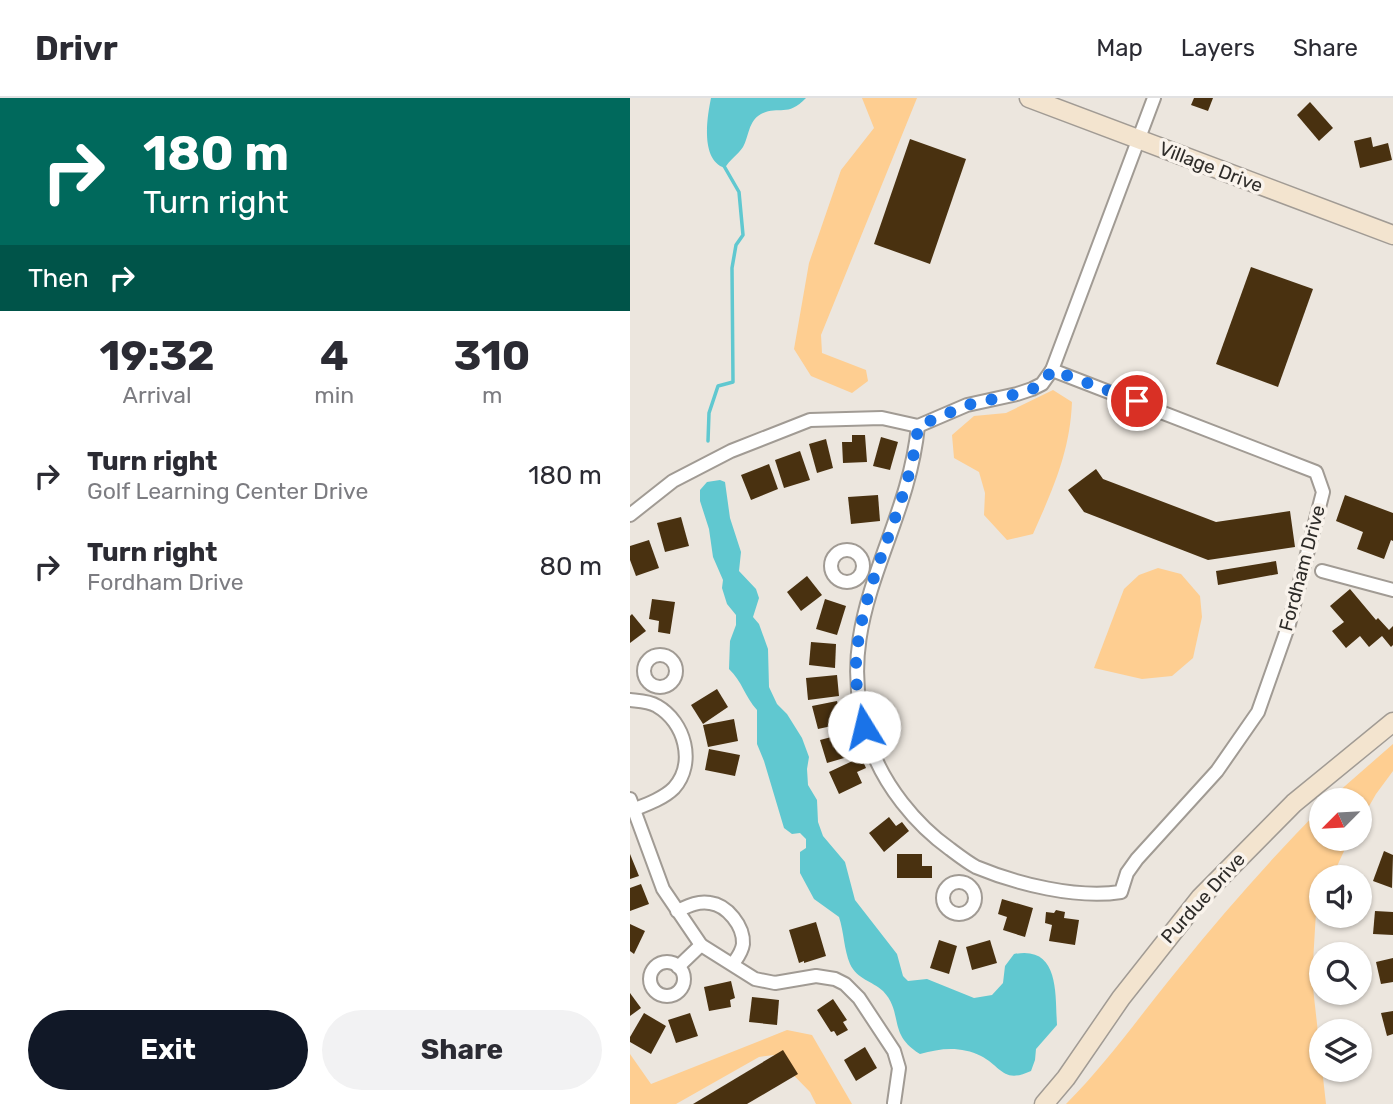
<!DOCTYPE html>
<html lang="en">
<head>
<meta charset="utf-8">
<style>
	body { margin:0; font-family:Rubik,sans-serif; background:#f2f2f3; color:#2b2b33; height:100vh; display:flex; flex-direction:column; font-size:26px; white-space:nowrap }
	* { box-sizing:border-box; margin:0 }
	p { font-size:23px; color:#7c7c81 }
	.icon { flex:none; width:38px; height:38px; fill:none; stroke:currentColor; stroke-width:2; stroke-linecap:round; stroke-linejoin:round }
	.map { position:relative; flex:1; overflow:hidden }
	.side { display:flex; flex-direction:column; background:#fff; width:630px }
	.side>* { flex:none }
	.guide { background:#00695c; color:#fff; overflow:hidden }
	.needle { width:46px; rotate:246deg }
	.controls { position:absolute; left:679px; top:690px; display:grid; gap:14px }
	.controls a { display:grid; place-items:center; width:63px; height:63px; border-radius:50%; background:#fff; box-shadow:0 2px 5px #0004; font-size:35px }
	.pin { position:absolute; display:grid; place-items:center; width:60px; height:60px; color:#fff; margin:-30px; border:4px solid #fff; border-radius:50%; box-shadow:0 2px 7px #0007 }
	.me { position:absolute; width:77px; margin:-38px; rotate:351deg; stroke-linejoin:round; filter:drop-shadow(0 0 5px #0008) }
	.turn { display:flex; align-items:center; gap:24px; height:147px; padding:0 28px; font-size:32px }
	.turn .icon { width:91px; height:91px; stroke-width:2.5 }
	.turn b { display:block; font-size:49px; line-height:60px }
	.then { display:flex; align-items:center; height:66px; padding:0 28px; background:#0003; gap:14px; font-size:26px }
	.eta { display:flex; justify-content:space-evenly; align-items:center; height:119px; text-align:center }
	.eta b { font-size:42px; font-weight:700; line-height:49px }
	.primary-button { display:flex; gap:14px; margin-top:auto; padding:14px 28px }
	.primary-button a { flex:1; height:80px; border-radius:42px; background:#111827; color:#fff; font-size:28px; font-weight:700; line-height:80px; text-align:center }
	.primary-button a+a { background:#f2f2f3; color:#2b2b33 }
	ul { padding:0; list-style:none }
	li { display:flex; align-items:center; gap:21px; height:91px; padding:0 28px }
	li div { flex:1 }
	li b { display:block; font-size:26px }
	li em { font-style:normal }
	header { display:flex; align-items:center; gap:42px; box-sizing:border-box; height:98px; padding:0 35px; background:#fff; border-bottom:2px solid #e1e1e2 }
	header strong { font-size:33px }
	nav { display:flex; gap:38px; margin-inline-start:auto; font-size:24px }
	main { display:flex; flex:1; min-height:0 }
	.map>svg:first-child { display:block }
	.green { fill:#fece91 }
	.water { fill:#60c8d0 }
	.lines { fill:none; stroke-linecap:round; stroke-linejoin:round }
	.stream { stroke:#60c8d0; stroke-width:3.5 }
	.building { fill:#493110 }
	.street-casing { stroke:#a19b94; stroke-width:16 }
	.secondary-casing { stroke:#a19b94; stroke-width:21 }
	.street { stroke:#fff; stroke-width:12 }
	.secondary { stroke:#f3e4cf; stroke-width:18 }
	.route { stroke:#1a73e8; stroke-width:12; stroke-dasharray:0 21.6 }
	.labels { text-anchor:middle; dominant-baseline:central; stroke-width:7; stroke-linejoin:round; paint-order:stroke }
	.street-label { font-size:19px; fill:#2e2c29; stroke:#f9f3ec }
</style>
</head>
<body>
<header>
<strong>Drivr</strong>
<nav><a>Map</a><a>Layers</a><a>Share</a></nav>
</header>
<main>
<section class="side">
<div class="guide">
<div class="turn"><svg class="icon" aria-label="right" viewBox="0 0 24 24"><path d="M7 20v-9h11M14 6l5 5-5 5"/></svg><div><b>180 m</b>Turn right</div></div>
<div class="then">Then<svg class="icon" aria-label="right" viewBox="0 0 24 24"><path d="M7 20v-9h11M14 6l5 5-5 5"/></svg></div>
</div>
<div class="eta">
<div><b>19:32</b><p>Arrival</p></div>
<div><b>4</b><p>min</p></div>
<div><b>310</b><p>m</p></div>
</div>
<ul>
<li><svg class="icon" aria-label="right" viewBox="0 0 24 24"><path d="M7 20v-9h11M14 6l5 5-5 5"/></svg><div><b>Turn right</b><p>Golf Learning Center Drive</p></div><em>180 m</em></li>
<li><svg class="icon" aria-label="right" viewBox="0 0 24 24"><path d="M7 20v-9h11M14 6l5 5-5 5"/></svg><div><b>Turn right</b><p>Fordham Drive</p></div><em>80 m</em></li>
</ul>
<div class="primary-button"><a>Exit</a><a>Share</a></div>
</section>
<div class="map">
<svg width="763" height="1006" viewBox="0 0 763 1006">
	<rect width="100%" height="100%" fill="#ece6de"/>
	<!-- green -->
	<g class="green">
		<polygon points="232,0 287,0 191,237 192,255 236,272 238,283 222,295 181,278 164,251 179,165 211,72 244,30"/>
		<path d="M423,292L442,304C440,354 423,391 403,436L377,442L354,417L355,395L349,374L324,360L322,337L344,318L376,315Z"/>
		<polygon points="528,470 551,476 570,498 572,519 563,560 542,578 512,581 464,570 494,491 509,477"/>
		<polygon points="763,646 763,673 746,696 730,724 730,702 699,702"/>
		<path d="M691,710V740H720L702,779H691V803L686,814L682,881L696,1006H436C478,964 511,916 549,870C594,814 641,761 691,710Z"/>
		<polygon points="157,932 182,937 222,1006 186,1006 180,994 144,957 129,959 46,1006 0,1006 0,956 21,986"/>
	</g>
	<!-- water -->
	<g class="water">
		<path d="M81,0H176C157,20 149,7 131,16C118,23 119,39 113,49C108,57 99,62 95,70C70,62 77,20 81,0Z"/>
		<path d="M90,382L95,384L100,420L111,454L109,473L126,491L129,500L123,519L129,526L138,551L139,589L147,606L157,616L172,640L179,659L177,671L178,687L187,702L188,724L193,738L215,764L225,802L267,856L273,878L278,883L297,881L344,900L362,897L373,885L375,868L384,856C430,847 425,896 427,927L406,951L405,962L401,973C373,986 372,969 351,958C331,948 311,950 290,956C257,936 274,915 253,893C242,883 227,881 220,866C214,852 214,834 209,819L184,801L170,775V754L176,750V741L170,735L162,736L154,730L134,663L127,646V612C115,599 112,583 99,571L100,543L106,527V517L97,506L92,490L93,482L83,459L79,431L70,403V392L77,384Z"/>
	</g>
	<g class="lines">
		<!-- stream -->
		<polyline class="stream" points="78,343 79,315 88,288 103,284 102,170 106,147 113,137 109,94 94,68"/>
	</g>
	<!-- building -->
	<g class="building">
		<polygon points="564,0 583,0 578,13 561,7"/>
		<polygon points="680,4 703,30 689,43 667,17"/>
		<polygon points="741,39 743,49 758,45 762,62 730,70 724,43"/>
		<polygon points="280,41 336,61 300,166 244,146"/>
		<polygon points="621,169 683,191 648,289 586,266"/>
		<polygon points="222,337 235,337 237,364 213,365 212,344 222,344"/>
		<polygon points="251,339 268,344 260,372 243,368"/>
		<polygon points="196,341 203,370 187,375 179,346"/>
		<polygon points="170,353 180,382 154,390 145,362"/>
		<polygon points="139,366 148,391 121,402 111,377"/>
		<polygon points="466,371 473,381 586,424 660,413 665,449 578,462 454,414 438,392"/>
		<polygon points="248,397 250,423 221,426 218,399"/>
		<polygon points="715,397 763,415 763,443 761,442 754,461 727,451 733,434 706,423"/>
		<polygon points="51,419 59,448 35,454 27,425"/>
		<polygon points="19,442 29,470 6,478 0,462 0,448"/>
		<polygon points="646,463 648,476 588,487 586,473"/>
		<polygon points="177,478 192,497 171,513 157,494"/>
		<polygon points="720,491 746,522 748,520 759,532 763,528 763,547 761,549 752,538 739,549 730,538 716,550 702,533 714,524 700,508"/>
		<polygon points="22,501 45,504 40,536 28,534 29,523 19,521"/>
		<polygon points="195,501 216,508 207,537 186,531"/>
		<polygon points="2,516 16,533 0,545 0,518"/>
		<polygon points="181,544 206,546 205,570 179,567"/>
		<polygon points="207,577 209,598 178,602 176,580"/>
		<polygon points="87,591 98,609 73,626 61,607"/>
		<polygon points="207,603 210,614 217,612 220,624 188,631 182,608"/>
		<polygon points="104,621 108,643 78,649 73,627"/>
		<polygon points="224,633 228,644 218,647 221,658 197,665 190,642"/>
		<polygon points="79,651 110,657 105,678 75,672"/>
		<polygon points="231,659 236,670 227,674 232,685 209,696 199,674"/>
		<polygon points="259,719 266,728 272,724 279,733 254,754 239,735"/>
		<polygon points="754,753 763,757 762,790 743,783"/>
		<polygon points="0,756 9,778 0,781"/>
		<polygon points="267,756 292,756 292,768 302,768 302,780 267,780"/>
		<polygon points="11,786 19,806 0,813 0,790"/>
		<polygon points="372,801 403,810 395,839 373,832 377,819 368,816"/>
		<polygon points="426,812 435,814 434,820 449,822 445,847 419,843 422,827 415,825 416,814 424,815"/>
		<polygon points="745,813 763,814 763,837 743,836"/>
		<polygon points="186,824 196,858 174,865 174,863 169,865 159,832"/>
		<polygon points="0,826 15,833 4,856 0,853"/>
		<polygon points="309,842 327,848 319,876 300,870"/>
		<polygon points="360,842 367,865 342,872 336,849"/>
		<polygon points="763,860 763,884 751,886 746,864"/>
		<polygon points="101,883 105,900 100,902 101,909 79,913 74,889"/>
		<polygon points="0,895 11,910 0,918"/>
		<polygon points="122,899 149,902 147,927 119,924"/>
		<polygon points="203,901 217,922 213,924 218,932 207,938 204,933 201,934 187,912"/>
		<polygon points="763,913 763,936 757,938 751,915"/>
		<polygon points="14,915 36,928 21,956 0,944 0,939"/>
		<polygon points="60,915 68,938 46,945 38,922"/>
		<polygon points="235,949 247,970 226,983 214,962"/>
		<polygon points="153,952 168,976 117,1006 63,1006"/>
	</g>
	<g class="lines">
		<!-- street casing -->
		<g class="street-casing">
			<g id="street">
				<path d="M288,328C277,443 196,524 240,647C254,687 285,726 320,751C328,757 337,764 346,769C387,786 447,801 491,794L497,775L507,761L587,673L628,614L659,526L693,394L686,374L422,272"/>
				<polyline points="0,417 43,383 101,353 180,322 252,320 288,328 337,307 387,296 402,291 412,286 422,272 524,0"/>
				<circle cx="217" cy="468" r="16"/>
				<polyline points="692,473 763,492"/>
				<circle cx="30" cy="573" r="16"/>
				<path d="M0,602C9,603 19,603 27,608C55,624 66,665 44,690C34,700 18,706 5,711"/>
				<polyline points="0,701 33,791 71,847 125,881 145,885 186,878 205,881 215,886 229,900 264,953 269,970 264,1005"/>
				<circle cx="329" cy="800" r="16"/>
				<path d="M47,813C58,808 67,803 80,805C97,807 114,828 113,846C112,854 107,860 103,866"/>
				<circle cx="37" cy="881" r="17"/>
				<polyline points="48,869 71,847"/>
			</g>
		</g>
		<!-- secondary casing -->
		<g class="secondary-casing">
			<g id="secondary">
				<polyline points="399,0 763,137"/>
				<polyline points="414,1006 436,980 491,900 570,800 664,705 763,624"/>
			</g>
		</g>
		<!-- street -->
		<use href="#street" class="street"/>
		<!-- secondary -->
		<use href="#secondary" class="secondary"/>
	</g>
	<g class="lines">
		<!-- route -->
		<path class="route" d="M234,629C230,609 225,587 226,566C230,483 280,410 288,328L337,307L387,296L402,291L412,286L422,272L507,303"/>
	</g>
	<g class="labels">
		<!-- street labels -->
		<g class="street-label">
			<text transform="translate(581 69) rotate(21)">Village Drive</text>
			<text transform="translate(672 470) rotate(-75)">Fordham Drive</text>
			<text transform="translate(573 800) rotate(-48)">Purdue Drive</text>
		</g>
	</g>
</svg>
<div class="controls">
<a><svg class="needle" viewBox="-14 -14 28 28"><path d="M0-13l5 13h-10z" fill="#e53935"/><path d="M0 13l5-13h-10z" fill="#7c7c81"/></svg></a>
<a><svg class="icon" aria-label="sound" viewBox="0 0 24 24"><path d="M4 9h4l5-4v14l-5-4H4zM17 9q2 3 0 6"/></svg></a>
<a><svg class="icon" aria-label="search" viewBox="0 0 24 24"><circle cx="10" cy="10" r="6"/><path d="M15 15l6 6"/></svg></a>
<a><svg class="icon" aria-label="layers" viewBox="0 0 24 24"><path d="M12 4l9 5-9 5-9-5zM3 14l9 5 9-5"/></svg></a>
</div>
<div class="pin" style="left:507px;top:303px;background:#d93025"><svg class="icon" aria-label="arrive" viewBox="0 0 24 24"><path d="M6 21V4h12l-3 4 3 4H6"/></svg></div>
<svg class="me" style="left:234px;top:629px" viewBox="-20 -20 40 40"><circle r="19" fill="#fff"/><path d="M0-13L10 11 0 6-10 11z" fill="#1a73e8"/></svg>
</div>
</main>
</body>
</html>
